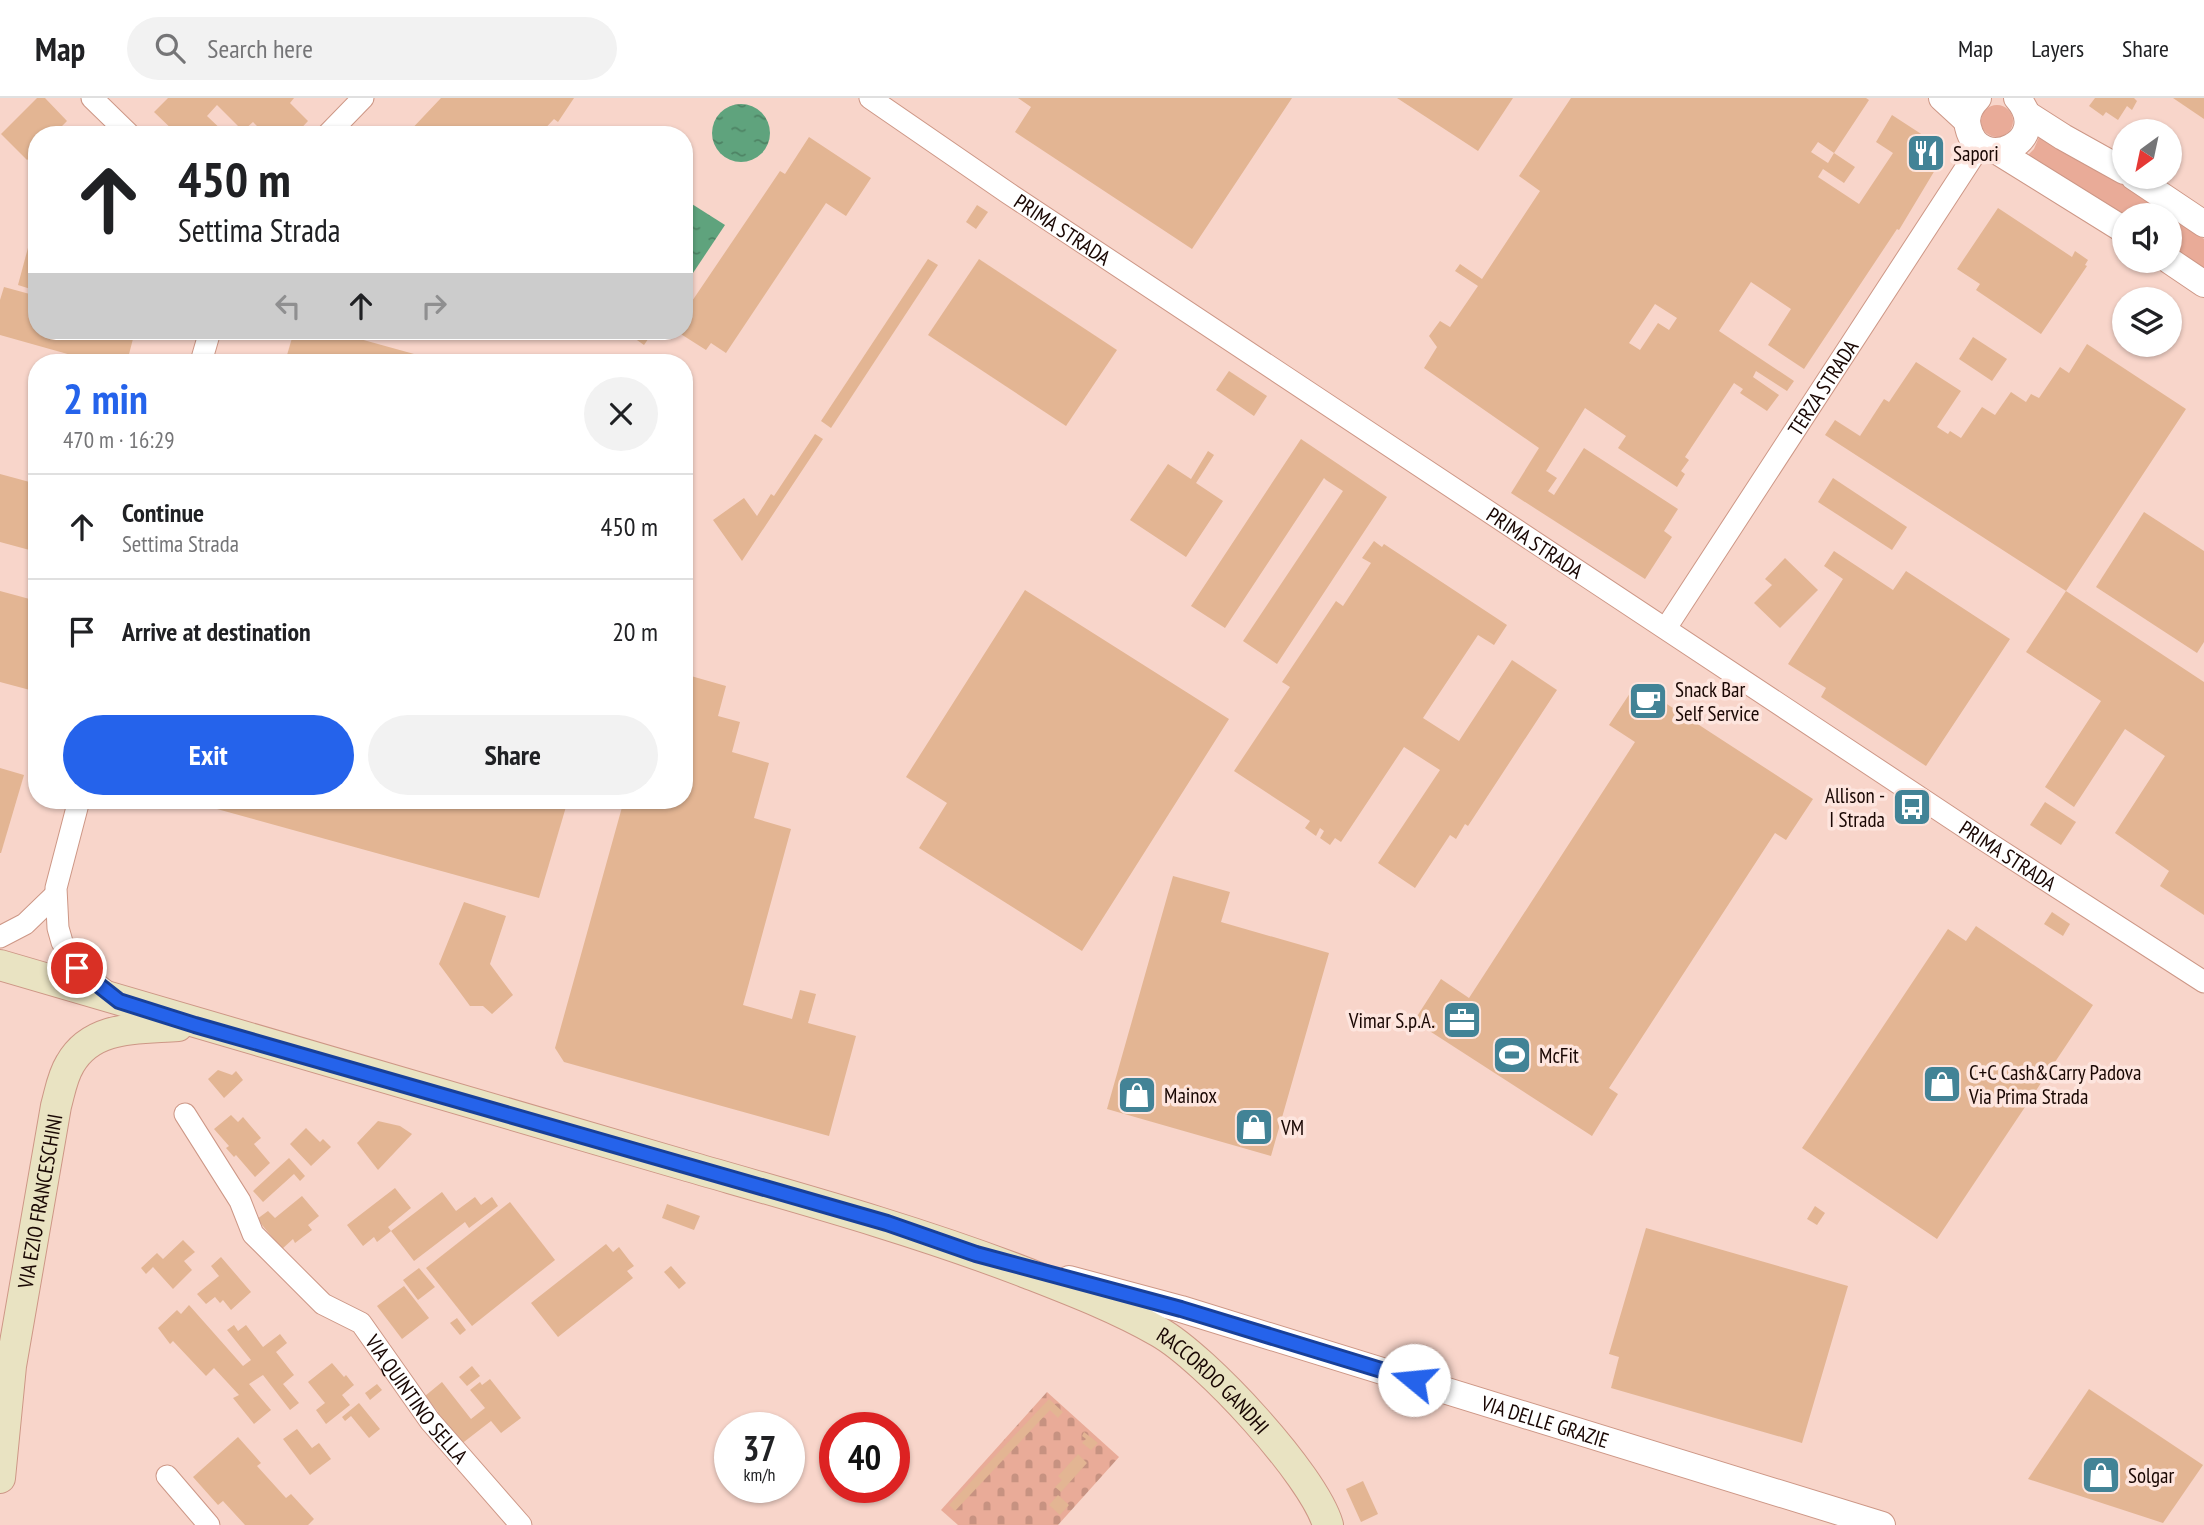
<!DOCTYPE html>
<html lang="en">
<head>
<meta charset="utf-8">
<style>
	body { margin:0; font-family:"PT Sans Narrow",sans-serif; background:#f2f2f2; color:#202124; height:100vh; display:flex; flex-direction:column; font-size:26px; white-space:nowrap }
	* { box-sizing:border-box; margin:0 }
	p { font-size:23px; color:#757577 }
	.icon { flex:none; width:38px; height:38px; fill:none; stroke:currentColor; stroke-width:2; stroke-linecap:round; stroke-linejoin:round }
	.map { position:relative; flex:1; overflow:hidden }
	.drawer { position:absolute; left:28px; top:256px; width:665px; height:455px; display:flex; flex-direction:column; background:#fff; border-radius:28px; box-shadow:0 2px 5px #0004 }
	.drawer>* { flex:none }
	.top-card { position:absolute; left:28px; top:28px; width:665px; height:214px; border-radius:28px; box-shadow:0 2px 5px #0004; background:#fff; color:#202124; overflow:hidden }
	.needle { width:46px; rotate:213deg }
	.buttons { position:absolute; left:2112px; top:21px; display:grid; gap:14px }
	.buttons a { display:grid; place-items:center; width:70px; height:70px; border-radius:50%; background:#fff; box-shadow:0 2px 5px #0004; font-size:35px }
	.speed { position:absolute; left:714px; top:1314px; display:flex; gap:14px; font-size:35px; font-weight:700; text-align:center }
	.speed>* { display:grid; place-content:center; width:91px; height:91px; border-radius:50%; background:#fff; box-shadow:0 2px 5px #0004; line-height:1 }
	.speed small { font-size:18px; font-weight:400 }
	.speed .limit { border:10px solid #d22; background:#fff; color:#111 }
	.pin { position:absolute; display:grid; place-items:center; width:60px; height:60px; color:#fff; margin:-30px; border:4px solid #fff; border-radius:50%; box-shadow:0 2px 7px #0007 }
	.me { position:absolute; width:77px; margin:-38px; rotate:287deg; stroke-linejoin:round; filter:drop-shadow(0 0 5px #0008) }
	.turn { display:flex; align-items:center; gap:24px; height:147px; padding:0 35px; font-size:32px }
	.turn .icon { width:91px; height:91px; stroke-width:2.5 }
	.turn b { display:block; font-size:49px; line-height:60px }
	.lanes { display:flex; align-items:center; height:66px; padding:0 35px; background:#0003; justify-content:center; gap:35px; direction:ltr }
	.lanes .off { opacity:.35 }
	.round { display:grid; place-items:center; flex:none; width:74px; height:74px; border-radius:37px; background:#f2f2f2 }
	.overview { display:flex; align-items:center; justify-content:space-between; height:119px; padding:0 35px }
	h1 { font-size:42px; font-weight:600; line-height:52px; color:#2563eb }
	.primary-button { display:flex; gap:14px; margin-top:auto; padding:14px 35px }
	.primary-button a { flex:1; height:80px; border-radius:42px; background:#2563eb; color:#fff; font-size:28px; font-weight:600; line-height:80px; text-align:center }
	.primary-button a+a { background:#f2f2f2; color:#202124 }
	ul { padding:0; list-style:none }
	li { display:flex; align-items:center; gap:21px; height:105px; padding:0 35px; border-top:2px solid #e0e0e0 }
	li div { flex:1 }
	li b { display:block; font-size:26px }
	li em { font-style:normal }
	header { display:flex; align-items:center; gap:42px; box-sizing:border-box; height:98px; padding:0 35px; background:#fff; border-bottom:2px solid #e0e0e0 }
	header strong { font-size:33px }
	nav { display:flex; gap:38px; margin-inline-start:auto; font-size:24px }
	.search { width:490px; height:63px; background:#f2f2f2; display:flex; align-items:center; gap:18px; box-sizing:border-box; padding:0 24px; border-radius:38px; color:#757577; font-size:26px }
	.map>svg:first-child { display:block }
	.green { fill:#e9ab98 }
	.cemetery { fill:url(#cemetery-stones) }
	.water { fill:url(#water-ripples) }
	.building { fill:#e3b593; fill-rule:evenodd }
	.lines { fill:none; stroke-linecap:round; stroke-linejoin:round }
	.minor-casing { stroke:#cd9786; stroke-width:23 }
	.tertiary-casing { stroke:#cd9786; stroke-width:28 }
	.secondary-casing { stroke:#cd9786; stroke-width:32 }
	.minor { stroke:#fff; stroke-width:21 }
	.tertiary { stroke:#fff; stroke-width:26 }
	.secondary { stroke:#e9e3c2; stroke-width:30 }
	.route-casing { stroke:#184099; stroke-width:18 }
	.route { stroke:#2563eb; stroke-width:12 }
	.labels { text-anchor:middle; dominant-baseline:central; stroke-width:7; stroke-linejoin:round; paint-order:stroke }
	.poi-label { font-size:21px; fill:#190703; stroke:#fde5de; text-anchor:start }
	.street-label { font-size:21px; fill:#190703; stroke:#fde5de }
</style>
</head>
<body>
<header>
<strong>Map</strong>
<div class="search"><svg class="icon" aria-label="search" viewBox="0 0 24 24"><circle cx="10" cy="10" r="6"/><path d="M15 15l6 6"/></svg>Search here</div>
<nav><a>Map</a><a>Layers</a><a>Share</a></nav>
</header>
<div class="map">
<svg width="2204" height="1427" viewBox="0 0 2204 1427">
	<defs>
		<pattern id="cemetery-stones" width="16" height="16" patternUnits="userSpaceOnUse" patternTransform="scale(1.75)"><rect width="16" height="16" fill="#e9ab98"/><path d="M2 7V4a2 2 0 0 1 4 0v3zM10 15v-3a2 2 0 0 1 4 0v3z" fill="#c79281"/></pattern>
		<pattern id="water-ripples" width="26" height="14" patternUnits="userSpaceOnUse" patternTransform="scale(1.75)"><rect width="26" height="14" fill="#5fa37d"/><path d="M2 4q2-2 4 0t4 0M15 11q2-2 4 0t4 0" fill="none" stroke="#4e8364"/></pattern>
	</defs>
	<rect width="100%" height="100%" fill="#f8d5ca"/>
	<!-- green -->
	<g class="green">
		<circle cx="1997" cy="23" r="16"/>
		<polygon points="2039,39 2115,81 2169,117 2124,117 2024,61 2034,51"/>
		<polygon points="2170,118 2204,141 2204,172 2170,150"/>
	</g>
	<!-- cemetery -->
	<polygon class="cemetery" points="1047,1294 1119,1359 1058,1427 958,1427 941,1412"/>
	<!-- water -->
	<g class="water">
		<circle cx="741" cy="35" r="29"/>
		<polygon points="684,101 725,127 685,187 684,186"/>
	</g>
	<!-- building -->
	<g class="building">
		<polygon points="37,0 45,0 67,23 53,37 37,37 37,53 27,62 1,36"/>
		<polygon points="168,0 294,0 290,5 308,23 295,37 266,37 253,24 243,33 217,7 207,18 227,37 178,37 154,14"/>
		<polygon points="441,0 574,0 558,24 554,21 539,37 406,37"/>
		<polygon points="1018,0 1292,0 1192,151 1015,34 1031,9"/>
		<polygon points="1397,0 1513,0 1478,53"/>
		<path d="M1571,0H1866L1869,2L1834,55L1818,44L1811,54L1828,65L1834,55L1855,69L1844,85L1823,71L1818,79L1859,106L1893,55L1876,44L1892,17L1932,43L1938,67L1899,132L1897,131L1804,271L1768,247L1791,211L1751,184L1719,233L1794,283L1787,293L1756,273L1753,279L1779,297L1767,313L1740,295L1743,291L1734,285L1685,359L1689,362L1681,373L1685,376L1677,389L1618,350L1626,338L1585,310L1546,373L1557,380L1548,393L1554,397L1584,350L1678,411L1664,433L1672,439L1645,481L1511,395L1539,350L1424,270L1437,249L1429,238L1440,223L1450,229L1478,188L1455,173L1460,166L1482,181L1540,93L1519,78ZM1655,206L1677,220L1669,232L1658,225L1640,252L1629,245Z"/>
		<polygon points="2095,0 2134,0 2137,3 2132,12 2127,8 2118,22 2106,14 2103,18 2089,8"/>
		<polygon points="2173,0 2204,0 2204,21"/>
		<polygon points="809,39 871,80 846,118 826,105 726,255 711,245 706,252 676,233 684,233 684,215 780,73 785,76"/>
		<polygon points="977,107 988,114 976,131 966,124"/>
		<polygon points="1998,110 2072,159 2075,153 2088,162 2085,167 2087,168 2041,236 1976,192 1980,186 1957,171"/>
		<polygon points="29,146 37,148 37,193 18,187"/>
		<polygon points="928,161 938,167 831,330 821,323"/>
		<polygon points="979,161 1117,252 1066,328 928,237"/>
		<polygon points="4,189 37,198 37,233 135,233 127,264 96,264 0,237 0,202"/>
		<polygon points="294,233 331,233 443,264 285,264"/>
		<polygon points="629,233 660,233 657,237 653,234 644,247 627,235"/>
		<polygon points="1973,239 2007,261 1992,283 1959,261"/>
		<polygon points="2087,246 2186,311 2066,493 1825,337 1835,322 1860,338 1884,301 1889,304 1916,264 1961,293 1937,329 1948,336 1950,333 1961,340 1982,309 1995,317 2011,294 2026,304 2031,296 2039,300 2060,269 2069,275"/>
		<polygon points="1229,273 1267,298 1254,318 1216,292"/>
		<polygon points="815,336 823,341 742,463 713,422 744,400 757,418 771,396 774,398"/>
		<polygon points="1301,341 1387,399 1277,566 1243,543 1343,393 1326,382 1324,380 1225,530 1191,508"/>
		<polygon points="1208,353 1214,357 1196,385 1223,403 1186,459 1130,422 1168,366 1191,381"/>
		<polygon points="0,376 37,386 37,454 0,444"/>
		<polygon points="1833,380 1907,429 1892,452 1818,404"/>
		<polygon points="2144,414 2204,453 2204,544 2197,555 2096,489"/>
		<polygon points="1374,443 1382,449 1384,446 1507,527 1494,547 1478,537 1423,620 1459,643 1512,562 1557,592 1468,728 1465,726 1456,741 1450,737 1415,790 1378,765 1440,672 1404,649 1341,744 1335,740 1330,747 1320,740 1324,733 1320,730 1316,738 1305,730 1310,723 1234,673 1290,589 1282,584 1336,503 1343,508 1371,465 1362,460"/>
		<polygon points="1834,453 1893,492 1906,473 2010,541 1926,668 1821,599 1826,590 1788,566 1843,481 1824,468"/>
		<polygon points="1785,460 1818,492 1780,530 1754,505 1772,487 1765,481"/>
		<polygon points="1025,492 1229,621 1082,853 919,750 947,705 906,679"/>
		<polygon points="0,493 37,503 37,567 30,592 0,584"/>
		<polygon points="2066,493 2204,584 2204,817 2160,788 2169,773 2115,735 2165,658 2125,631 2074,709 2045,689 2101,603 2026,554"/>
		<polygon points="684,576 726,588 718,618 740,624 732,654 769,665 754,720 791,731 743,907 792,921 800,892 816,896 808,925 856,938 829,1038 564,964 555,950 624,702 684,702"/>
		<polygon points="1636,586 1813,701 1786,742 1775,735 1609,990 1618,996 1592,1038 1414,923 1441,881 1469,900 1635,644 1609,627"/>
		<polygon points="0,670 24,677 1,755 0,755"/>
		<polygon points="568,702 539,800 188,703 188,702"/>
		<polygon points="2045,704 2076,724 2061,747 2030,727"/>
		<polygon points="1173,778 1230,794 1221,824 1329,855 1271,1058 1107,1011"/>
		<polygon points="464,804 506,818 490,866 513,897 492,916 483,908 470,908 439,866"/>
		<polygon points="2052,814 2070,826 2063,838 2044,826"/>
		<polygon points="1976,828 2093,907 1937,1141 1802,1050 1948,831 1966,843"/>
		<polygon points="218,972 232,977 236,973 243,982 224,1000 208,981"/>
		<polygon points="231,1017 238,1024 243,1019 261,1040 254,1046 270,1065 255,1079 236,1057 234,1059 226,1050 229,1048 214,1031"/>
		<polygon points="378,1023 400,1028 412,1036 378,1072 357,1045"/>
		<polygon points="306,1030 320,1044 323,1041 331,1049 311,1068 290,1046"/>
		<polygon points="289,1060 305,1078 300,1083 294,1076 263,1104 253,1093"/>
		<polygon points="395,1090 411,1110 388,1129 391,1133 377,1144 374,1139 363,1148 347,1127"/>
		<polygon points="442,1094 456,1113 475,1099 481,1107 492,1099 498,1108 469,1130 465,1124 414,1163 391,1133"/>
		<polygon points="302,1098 319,1118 308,1127 312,1132 295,1145 293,1141 282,1151 257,1121 268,1113 275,1120"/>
		<polygon points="510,1104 555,1162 472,1228 426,1170"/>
		<polygon points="667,1106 700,1118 694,1132 662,1120"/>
		<polygon points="1815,1108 1825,1115 1817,1127 1807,1121"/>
		<polygon points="1646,1130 1848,1188 1802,1345 1611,1290 1619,1259 1609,1256"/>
		<polygon points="183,1142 195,1154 184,1163 192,1172 173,1191 153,1169 146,1176 141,1170 157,1155 163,1161"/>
		<polygon points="606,1146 613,1154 619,1149 629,1162 634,1168 627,1173 633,1180 558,1239 531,1205"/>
		<polygon points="221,1159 251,1194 231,1212 223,1202 220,1205 215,1199 206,1206 197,1196 219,1178 211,1168"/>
		<polygon points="671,1168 686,1185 679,1191 664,1174"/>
		<polygon points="419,1170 435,1189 418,1202 403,1182"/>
		<polygon points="404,1188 429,1220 402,1241 377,1208"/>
		<polygon points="189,1207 243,1268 251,1262 227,1232 234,1227 238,1233 246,1227 263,1249 280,1236 287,1245 276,1254 294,1277 283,1286 299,1305 290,1312 263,1277 249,1286 271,1312 254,1326 233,1300 239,1297 214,1270 206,1278 173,1243 170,1246 158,1230 177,1212 181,1216"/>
		<polygon points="457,1220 466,1232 460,1237 450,1225"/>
		<polygon points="332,1265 344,1279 346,1277 354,1287 342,1297 350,1307 326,1326 316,1312 325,1305 308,1284"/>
		<polygon points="472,1268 480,1278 467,1288 459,1279"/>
		<polygon points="490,1281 521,1320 501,1335 491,1323 460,1347 435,1316 438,1314 425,1298 442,1284 471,1321 485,1310 470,1292 480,1284 482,1287"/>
		<polygon points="377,1286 382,1292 370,1302 365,1295"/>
		<polygon points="2089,1291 2203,1367 2163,1425 2028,1381"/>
		<polygon points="1049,1301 1063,1314 1058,1320 1050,1312 955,1413 949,1407"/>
		<polygon points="359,1305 380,1331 369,1340 351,1318 345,1323 342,1319"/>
		<polygon points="297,1331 312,1350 319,1345 331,1361 310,1377 283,1341"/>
		<polygon points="1084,1334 1098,1345 1091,1352 1082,1345 1086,1341 1082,1338"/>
		<polygon points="238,1339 261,1365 257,1368 286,1400 291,1396 314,1421 308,1427 245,1427 223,1403 218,1407 193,1379"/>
		<polygon points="1078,1356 1087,1365 1061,1394 1055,1389 1062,1382 1058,1378"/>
		<polygon points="1363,1383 1378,1416 1361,1424 1346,1391"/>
		<polygon points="1058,1397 1069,1407 1060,1417 1049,1407"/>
	</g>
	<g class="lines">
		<!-- minor casing -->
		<g class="minor-casing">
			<g id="minor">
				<polyline points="92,0 130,37"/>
				<path id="s1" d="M870,0L1008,95L1984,742L2204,884"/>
				<polyline points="327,37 363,0"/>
				<polyline points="201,264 210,233"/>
				<path id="s2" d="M1666,530L1980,48"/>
				<polyline points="79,702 56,790 58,830 62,844 77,870 107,894"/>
				<polyline points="0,839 25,826 55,797"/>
				<path id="s3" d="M185,1016L240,1103L253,1136L323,1206L361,1225L430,1323L521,1427"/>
				<polyline points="167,1378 209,1427"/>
			</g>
		</g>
		<!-- tertiary casing -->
		<g class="tertiary-casing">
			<g id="tertiary">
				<polyline points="1942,0 1967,23"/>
				<path d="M1978,0C1970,8 1965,18 1968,29C1979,78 2055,43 2017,0"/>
				<polyline points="2027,16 2063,39 2124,73"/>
				<polyline points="1997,53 2124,132"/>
				<polyline points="2134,79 2204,126"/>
				<polyline points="2170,163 2204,186"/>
				<path id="s4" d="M1069,1181L1181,1211L1882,1427"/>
			</g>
		</g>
		<!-- secondary casing -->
		<g class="secondary-casing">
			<g id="secondary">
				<path id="s5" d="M0,867C228,935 456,1001 684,1067C798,1100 912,1131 1024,1174C1070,1192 1115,1209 1159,1234C1205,1260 1313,1376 1328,1427"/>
				<path id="s6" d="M0,1380L11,1268L56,1008C60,994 62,979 70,966C92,927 138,931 178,928"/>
			</g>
		</g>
		<!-- minor -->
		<use href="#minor" class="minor"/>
		<!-- tertiary -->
		<use href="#tertiary" class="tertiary"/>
		<!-- secondary -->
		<use href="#secondary" class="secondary"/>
	</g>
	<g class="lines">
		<!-- route casing -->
		<g class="route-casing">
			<polyline id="route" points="77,870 119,903 195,927 887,1125 976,1156 1181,1211 1414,1282"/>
		</g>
		<!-- route -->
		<use href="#route" class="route"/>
	</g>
	<!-- icons -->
	<defs>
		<g id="restaurant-square" transform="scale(2.0125)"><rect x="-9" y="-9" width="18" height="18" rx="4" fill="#428396" stroke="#fde5de"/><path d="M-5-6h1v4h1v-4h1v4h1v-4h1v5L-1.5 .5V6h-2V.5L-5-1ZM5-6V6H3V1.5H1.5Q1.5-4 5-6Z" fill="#fff"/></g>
		<g id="cafe-square" transform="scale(2.0125)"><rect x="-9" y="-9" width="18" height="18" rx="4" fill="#428396" stroke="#fde5de"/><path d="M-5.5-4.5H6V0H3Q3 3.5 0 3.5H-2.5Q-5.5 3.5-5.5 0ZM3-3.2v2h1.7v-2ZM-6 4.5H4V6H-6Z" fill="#fff"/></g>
		<g id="bus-square" transform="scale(2.0125)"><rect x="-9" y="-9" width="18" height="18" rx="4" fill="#428396" stroke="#fde5de"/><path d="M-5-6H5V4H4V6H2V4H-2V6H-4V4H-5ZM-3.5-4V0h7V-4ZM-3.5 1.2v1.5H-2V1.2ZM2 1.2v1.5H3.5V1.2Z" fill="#fff"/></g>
		<g id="office-square" transform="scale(2.0125)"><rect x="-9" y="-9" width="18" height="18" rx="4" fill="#428396" stroke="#fde5de"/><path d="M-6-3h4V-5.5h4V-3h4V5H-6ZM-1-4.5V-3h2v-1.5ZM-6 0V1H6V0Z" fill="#fff"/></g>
		<g id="stadium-square" transform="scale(2.0125)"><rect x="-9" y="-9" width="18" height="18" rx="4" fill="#428396" stroke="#fde5de"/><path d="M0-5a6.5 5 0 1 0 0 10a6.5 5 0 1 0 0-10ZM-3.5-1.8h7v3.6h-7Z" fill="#fff"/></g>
		<g id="shop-square" transform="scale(2.0125)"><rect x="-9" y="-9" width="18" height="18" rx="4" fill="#428396" stroke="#fde5de"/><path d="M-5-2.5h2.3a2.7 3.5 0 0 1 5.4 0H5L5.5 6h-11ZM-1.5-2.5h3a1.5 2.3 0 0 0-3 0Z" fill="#fff"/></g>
	</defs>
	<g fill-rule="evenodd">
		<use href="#restaurant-square" x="1926" y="55"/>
		<use href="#cafe-square" x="1648" y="603"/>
		<use href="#bus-square" x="1912" y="709"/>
		<use href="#office-square" x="1462" y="922"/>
		<use href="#stadium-square" x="1512" y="957"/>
		<use href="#shop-square" x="1942" y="986"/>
		<use href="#shop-square" x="1137" y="997"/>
		<use href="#shop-square" x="1254" y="1029"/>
		<use href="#shop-square" x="2101" y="1377"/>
	</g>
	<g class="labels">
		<!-- poi labels -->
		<g class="poi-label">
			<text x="1953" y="55">Sapori</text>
			<text x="1675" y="591">Snack Bar<tspan x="1675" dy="24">Self Service</tspan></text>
			<text x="1885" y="697" text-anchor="end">Allison -<tspan x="1885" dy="24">I Strada</tspan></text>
			<text x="1435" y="922" text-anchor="end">Vimar S.p.A.</text>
			<text x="1539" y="957">McFit</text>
			<text x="1969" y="974">C+C Cash&amp;Carry Padova<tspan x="1969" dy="24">Via Prima Strada</tspan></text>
			<text x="1164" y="997">Mainox</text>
			<text x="1281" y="1029">VM</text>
			<text x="2128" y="1377">Solgar</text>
		</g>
		<!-- street labels -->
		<g class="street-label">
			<text stroke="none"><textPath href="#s1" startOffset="233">PRIMA STRADA</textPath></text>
			<text stroke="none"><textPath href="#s2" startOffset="287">TERZA STRADA</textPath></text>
			<text stroke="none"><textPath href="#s1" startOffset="800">PRIMA STRADA</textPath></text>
			<text stroke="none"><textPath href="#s1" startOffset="1367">PRIMA STRADA</textPath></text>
			<text stroke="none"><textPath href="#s6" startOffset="280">VIA EZIO FRANCESCHINI</textPath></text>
			<text stroke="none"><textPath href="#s5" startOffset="1290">RACCORDO GANDHI</textPath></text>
			<text stroke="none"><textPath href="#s3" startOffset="374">VIA QUINTINO SELLA</textPath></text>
			<text stroke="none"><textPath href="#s4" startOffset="497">VIA DELLE GRAZIE</textPath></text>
		</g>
	</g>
</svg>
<div class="buttons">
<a><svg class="needle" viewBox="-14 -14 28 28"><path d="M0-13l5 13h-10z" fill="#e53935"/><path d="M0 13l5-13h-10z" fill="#757577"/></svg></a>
<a><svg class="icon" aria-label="sound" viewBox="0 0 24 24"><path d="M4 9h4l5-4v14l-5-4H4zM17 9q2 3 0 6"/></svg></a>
<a><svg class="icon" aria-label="layers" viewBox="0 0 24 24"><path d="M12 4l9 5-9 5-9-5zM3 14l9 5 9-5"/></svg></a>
</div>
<div class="speed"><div>37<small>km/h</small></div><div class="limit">40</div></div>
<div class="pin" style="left:77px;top:870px;background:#d93025"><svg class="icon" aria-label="arrive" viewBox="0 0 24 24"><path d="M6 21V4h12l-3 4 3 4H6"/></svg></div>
<svg class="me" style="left:1414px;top:1282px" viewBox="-20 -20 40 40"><circle r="19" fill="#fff"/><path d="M0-13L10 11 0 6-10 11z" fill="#2563eb"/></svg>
<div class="top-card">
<div class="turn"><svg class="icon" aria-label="ahead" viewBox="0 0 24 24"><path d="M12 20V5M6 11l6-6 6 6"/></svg><div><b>450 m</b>Settima Strada</div></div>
<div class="lanes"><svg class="icon off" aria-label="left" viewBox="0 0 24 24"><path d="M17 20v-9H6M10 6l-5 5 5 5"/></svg><svg class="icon" aria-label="ahead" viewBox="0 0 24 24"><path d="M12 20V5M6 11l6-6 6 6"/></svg><svg class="icon off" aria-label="right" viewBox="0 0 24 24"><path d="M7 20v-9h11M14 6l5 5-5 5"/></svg></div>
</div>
<section class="drawer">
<div class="overview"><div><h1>2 min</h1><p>470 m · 16:29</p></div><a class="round"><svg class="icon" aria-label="close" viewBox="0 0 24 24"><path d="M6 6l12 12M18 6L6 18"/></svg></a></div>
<ul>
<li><svg class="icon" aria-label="ahead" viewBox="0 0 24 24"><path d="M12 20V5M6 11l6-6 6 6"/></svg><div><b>Continue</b><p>Settima Strada</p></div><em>450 m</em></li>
<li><svg class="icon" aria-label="arrive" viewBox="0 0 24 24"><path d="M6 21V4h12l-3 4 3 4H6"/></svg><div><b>Arrive at destination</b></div><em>20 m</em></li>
</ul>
<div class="primary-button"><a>Exit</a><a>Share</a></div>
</section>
</div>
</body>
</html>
